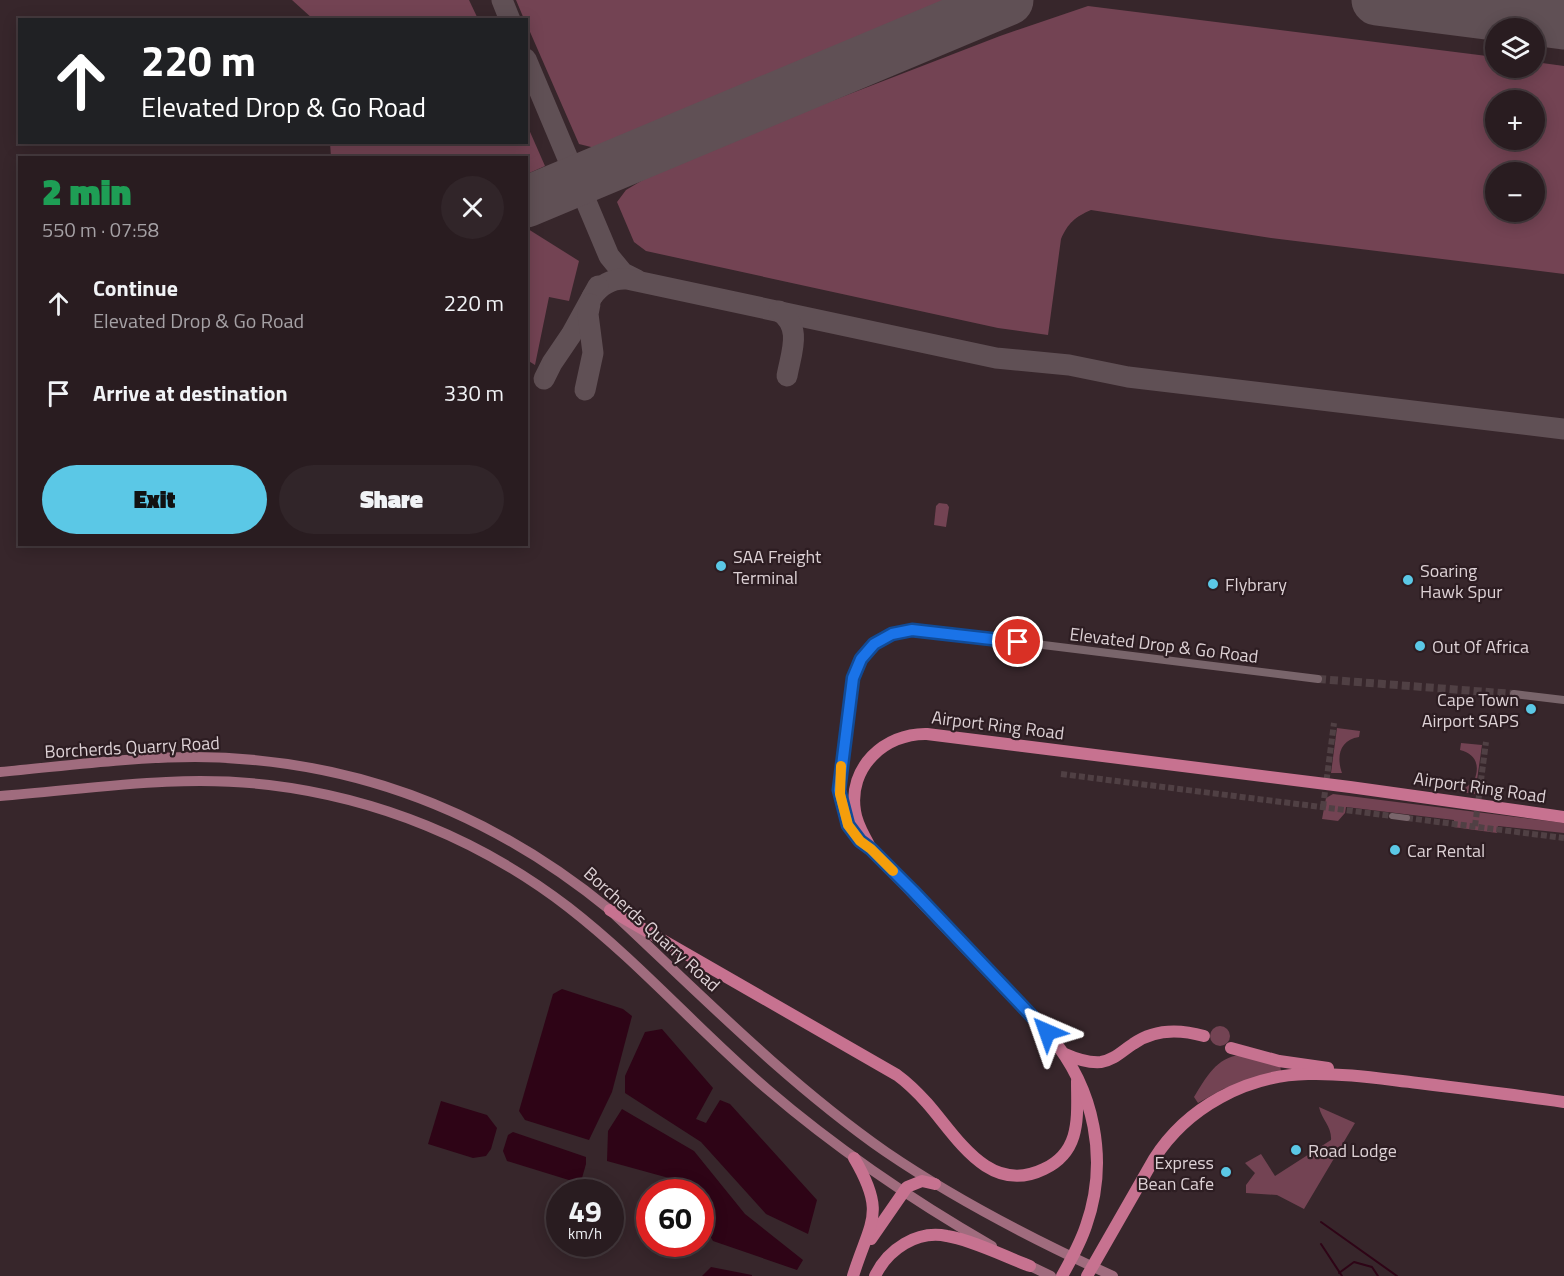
<!DOCTYPE html>
<html lang="en">
<head>
<meta charset="utf-8">
<style>
	body { margin:0; font-family:"Titillium Web",sans-serif; background:#312529; color:#f1f3f6; height:100vh; display:flex; flex-direction:column; font-size:22px; white-space:nowrap }
	* { box-sizing:border-box; margin:0 }
	p { font-size:20px; color:#a5a1a5 }
	.icon { flex:none; width:33px; height:33px; fill:none; stroke:currentColor; stroke-width:2; stroke-linecap:round; stroke-linejoin:round }
	.map { position:relative; flex:1; overflow:hidden }
	.sheet { position:absolute; left:18px; top:156px; width:510px; height:390px; display:flex; flex-direction:column; background:#291c20; border-radius:0px; box-shadow:0 3px 15px #0003,0 0 0 2px #453a3e }
	.sheet>* { flex:none }
	.banner { position:absolute; left:18px; top:18px; width:510px; height:126px; border-radius:0px; box-shadow:0 3px 15px #0003,0 0 0 2px #453a3e; background:#202124; color:#fff; overflow:hidden }
	.tools { position:absolute; left:1485px; top:18px; display:grid; gap:12px }
	.tools a { display:grid; place-items:center; width:60px; height:60px; border-radius:50%; background:#291c20; box-shadow:0 3px 15px #0003,0 0 0 2px #453a3e; font-size:30px }
	.speed { position:absolute; left:546px; top:1179px; display:flex; gap:12px; font-size:30px; font-weight:700; text-align:center }
	.speed>* { display:grid; place-content:center; width:78px; height:78px; border-radius:50%; background:#291c20; box-shadow:0 3px 15px #0003,0 0 0 2px #453a3e; line-height:1 }
	.speed small { font-size:15px; font-weight:400 }
	.speed .limit { border:9px solid #d22; background:#fff; color:#111 }
	.pin { position:absolute; display:grid; place-items:center; width:51px; height:51px; color:#fff; margin:-26px; border:3px solid #fff; border-radius:50%; box-shadow:0 2px 6px #0007 }
	.me { position:absolute; width:66px; margin:-33px; rotate:317deg; stroke-linejoin:round; filter:drop-shadow(0 0 4px #0008) }
	.turn { display:flex; align-items:center; gap:21px; height:126px; padding:0 24px; font-size:27px }
	.turn .icon { width:78px; height:78px; stroke-width:2.5 }
	.turn b { display:block; font-size:42px; line-height:51px }
	.round { display:grid; place-items:center; flex:none; width:63px; height:63px; border-radius:32px; background:#312529 }
	.headline { display:flex; align-items:center; justify-content:space-between; height:102px; padding:0 24px }
	h1 { font-size:36px; font-weight:800; line-height:45px; color:#1e9e55 }
	.action { display:flex; gap:12px; margin-top:auto; padding:12px 24px }
	.action a { flex:1; height:69px; border-radius:36px; background:#5bc8e6; color:#111; font-size:24px; font-weight:800; line-height:69px; text-align:center }
	.action a+a { background:#312529; color:#f1f3f6 }
	ul { padding:0; list-style:none }
	li { display:flex; align-items:center; gap:18px; height:90px; padding:0 24px }
	li div { flex:1 }
	li b { display:block; font-size:22px }
	li em { font-style:normal }
	.map>svg:first-child { display:block }
	.green { fill:#734353; fill-rule:evenodd }
	.water { fill:#2e0416 }
	.lines { fill:none; stroke-linecap:round; stroke-linejoin:round }
	.stream { stroke:#2e0416; stroke-width:2 }
	.taxiway { stroke:#605055; stroke-width:21 }
	.runway { stroke:#605055; stroke-width:51 }
	.pedestrian-tunnel { stroke:#504044; stroke-width:6; stroke-dasharray:6 3; stroke-linecap:butt }
	.minor-tunnel { stroke:#504044; stroke-width:8; stroke-dasharray:8 4; stroke-linecap:butt }
	.pedestrian { stroke:#79656b; stroke-width:6 }
	.minor { stroke:#79656b; stroke-width:8 }
	.secondary { stroke:#a06c7e; stroke-width:10 }
	.primary { stroke:#c77290; stroke-width:12 }
	.route-casing { stroke:#114b97; stroke-width:15 }
	.route { stroke:#1a73e8; stroke-width:10 }
	.slow { stroke:#f59e0b; stroke-width:10 }
	.poi-dot { fill:#5bc8e6; stroke:#2d1d22; stroke-width:2 }
	.labels { text-anchor:middle; dominant-baseline:central; stroke-width:4.5; stroke-linejoin:round; paint-order:stroke }
	.poi-label { font-size:18px; fill:#ddd1d5; stroke:#2d1d22; text-anchor:start }
	.street-label { font-size:18px; fill:#ddd1d5; stroke:#2d1d22 }
</style>
</head>
<body>
<div class="map">
<svg width="1564" height="1276" viewBox="0 0 1564 1276">
	<rect width="100%" height="100%" fill="#37262b"/>
	<!-- green -->
	<g class="green">
		<polygon points="292,0 469,0 478,19 313,19"/>
		<polygon points="516,0 944,0 595,148 579,144 527,25 526,20 524,19"/>
		<path d="M1088,6L1495,57L1496,68H1534L1535,62L1564,66V274L1271,238L1091,210C1075,217 1068,223 1061,239L1048,335L998,328L646,251L634,242L617,202L626,190L673,162L1000,36ZM1534,100V140H1496V100ZM1534,172V212H1496V172Z"/>
		<polygon points="527,125 545,166 527,174 526,158 331,157 330,143 526,142"/>
		<polygon points="527,226 528,229 579,261 569,301 549,297 535,365 527,360"/>
		<polygon points="939,503 947,504 949,507 946,527 934,525 936,506"/>
		<path d="M1337,728L1360,731L1359,737C1340,740 1336,756 1342,773H1331Z"/>
		<path d="M1461,743L1482,745L1475,794L1460,792L1474,781C1480,767 1477,754 1460,750Z"/>
		<polygon points="1333,794 1564,823 1564,833 1498,826 1497,833 1453,827 1454,820 1346,807 1345,813 1338,821 1322,819 1326,798"/>
		<circle cx="1220" cy="1036" r="10"/>
		<path d="M1241,1055L1280,1065L1281,1071L1223,1089L1198,1103L1194,1097C1206,1078 1216,1057 1241,1055Z"/>
		<path d="M1319,1107L1355,1123L1304,1209L1277,1195L1246,1193V1185L1255,1173L1245,1163L1261,1154L1275,1176L1331,1140C1332,1127 1322,1120 1319,1107Z"/>
	</g>
	<!-- water -->
	<g class="water">
		<polygon points="562,989 623,1009 632,1016 612,1092 589,1140 525,1120 519,1111 553,994"/>
		<polygon points="662,1029 713,1088 696,1119 706,1123 720,1100 730,1104 817,1200 808,1234 766,1214 701,1142 625,1093 625,1076 645,1032"/>
		<polygon points="441,1101 487,1115 497,1128 491,1149 486,1156 473,1158 428,1144"/>
		<polygon points="622,1109 694,1151 745,1214 803,1260 797,1270 713,1241 701,1221 700,1192 683,1192 676,1180 607,1161 608,1131"/>
		<polygon points="513,1132 586,1157 586,1164 582,1178 572,1181 507,1161 503,1151 508,1135"/>
		<polygon points="711,1267 752,1275 752,1276 702,1276"/>
	</g>
	<g class="lines">
		<!-- stream -->
		<g class="stream">
			<polyline points="1321,1222 1397,1276"/>
			<polyline points="1321,1244 1342,1276"/>
			<polyline points="1339,1273 1354,1262 1372,1267 1378,1276"/>
		</g>
		<!-- taxiway -->
		<g class="taxiway">
			<polyline points="502,0 510,20"/>
			<polyline points="526,59 609,256 623,273 637,280"/>
			<path d="M592,297C601,284 612,278 627,279L996,358L1069,365L1128,377L1564,429"/>
			<path d="M779,311C803,327 791,353 787,376"/>
			<polyline points="544,379 552,363 571,335 598,286"/>
			<polyline points="585,390 593,353 588,314 590,304"/>
		</g>
		<!-- runway -->
		<g class="runway">
			<polyline points="1377,0 1564,24"/>
			<polyline points="526,202 1008,0"/>
		</g>
		<!-- pedestrian-tunnel -->
		<g class="pedestrian-tunnel">
			<polyline points="1061,774 1392,816"/>
			<polyline points="1323,807 1334,723"/>
			<polyline points="1407,818 1564,838"/>
			<polyline points="1475,826 1486,742"/>
		</g>
		<!-- minor-tunnel -->
		<polyline class="minor-tunnel" points="1318,679 1514,694"/>
		<!-- pedestrian -->
		<polyline class="pedestrian" points="1392,816 1407,818"/>
		<!-- minor -->
		<g class="minor">
			<polyline points="1514,694 1564,700"/>
			<path d="M867,847C820,814 848,730 852,683C859,649 887,627 922,630L1318,679"/>
		</g>
		<!-- secondary -->
		<g class="secondary">
			<path d="M0,772C65,766 130,757 195,757C352,758 489,811 610,910C699,993 786,1082 886,1152C958,1201 1034,1240 1113,1276"/>
			<path d="M0,796C90,789 179,774 269,785C378,798 481,840 568,907C639,962 699,1031 767,1089C837,1149 912,1200 992,1246"/>
			<polyline points="1024,1263 1051,1276"/>
		</g>
		<!-- primary -->
		<g class="primary">
			<path d="M610,910L897,1075C908,1083 918,1093 927,1103C957,1137 989,1196 1044,1169C1082,1151 1077,1116 1077,1081"/>
			<polyline points="1231,1048 1279,1061 1328,1068"/>
			<path d="M1065,1054C1076,1059 1088,1063 1101,1062C1114,1060 1122,1051 1133,1044C1154,1029 1179,1029 1204,1036"/>
			<polyline points="871,1239 907,1187 922,1181 935,1184"/>
			<path d="M853,1276C870,1221 887,1214 854,1158"/>
			<path d="M875,1276C888,1249 917,1230 947,1236C972,1240 1006,1257 1030,1266"/>
			<path d="M1062,1276C1071,1260 1080,1244 1086,1226C1109,1161 1095,1089 1050,1036L871,849C865,836 857,826 855,811C848,768 884,733 927,734L1350,787L1564,817"/>
			<path d="M1087,1276L1154,1159C1187,1107 1247,1075 1308,1074C1345,1073 1382,1079 1418,1083C1467,1089 1515,1095 1564,1102"/>
		</g>
	</g>
	<g class="lines">
		<!-- route casing -->
		<g class="route-casing">
			<polyline id="route" points="1018,642 912,630 892,634 874,644 861,659 853,678 839,790 848,825 860,841 871,849 913,891 1047,1032"/>
		</g>
		<!-- route -->
		<use href="#route" class="route"/>
		<!-- slow -->
		<polyline class="slow" points="841,766 840,794 848,825 860,841 871,849 893,871"/>
	</g>
	<!-- markers -->
	<g class="poi-dot">
		<circle cx="721" cy="566" r="6"/>
		<circle cx="1408" cy="580" r="6"/>
		<circle cx="1213" cy="584" r="6"/>
		<circle cx="1420" cy="646" r="6"/>
		<circle cx="1531" cy="709" r="6"/>
		<circle cx="1395" cy="850" r="6"/>
		<circle cx="1296" cy="1150" r="6"/>
		<circle cx="1226" cy="1172" r="6"/>
	</g>
	<g class="labels">
		<!-- poi labels -->
		<g class="poi-label">
			<text x="733" y="556">SAA Freight<tspan x="733" dy="21">Terminal</tspan></text>
			<text x="1420" y="570">Soaring<tspan x="1420" dy="21">Hawk Spur</tspan></text>
			<text x="1225" y="584">Flybrary</text>
			<text x="1432" y="646">Out Of Africa</text>
			<text x="1519" y="699" text-anchor="end">Cape Town<tspan x="1519" dy="21">Airport SAPS</tspan></text>
			<text x="1407" y="850">Car Rental</text>
			<text x="1308" y="1150">Road Lodge</text>
			<text x="1214" y="1162" text-anchor="end">Express<tspan x="1214" dy="21">Bean Cafe</tspan></text>
		</g>
		<!-- street labels -->
		<g class="street-label">
			<text transform="translate(1164 645) rotate(7)">Elevated Drop &amp; Go Road</text>
			<text transform="translate(998 725) rotate(7)">Airport Ring Road</text>
			<text transform="translate(132 747) rotate(-3)">Borcherds Quarry Road</text>
			<text transform="translate(1480 787) rotate(8)">Airport Ring Road</text>
			<text transform="translate(652 929) rotate(42)">Borcherds Quarry Road</text>
		</g>
	</g>
</svg>
<div class="tools">
<a><svg class="icon" aria-label="layers" viewBox="0 0 24 24"><path d="M12 4l9 5-9 5-9-5zM3 14l9 5 9-5"/></svg></a>
<a>+</a>
<a>−</a>
</div>
<div class="speed"><div>49<small>km/h</small></div><div class="limit">60</div></div>
<div class="pin" style="left:1018px;top:642px;background:#d93025"><svg class="icon" aria-label="arrive" viewBox="0 0 24 24"><path d="M6 21V4h12l-3 4 3 4H6"/></svg></div>
<svg class="me" style="left:1047px;top:1032px" viewBox="-20 -20 40 40"><path d="M0-17L14 15 0 8-14 15z" fill="#1a73e8" stroke="#fff" stroke-width="4"/></svg>
<div class="banner">
<div class="turn"><svg class="icon" aria-label="ahead" viewBox="0 0 24 24"><path d="M12 20V5M6 11l6-6 6 6"/></svg><div><b>220 m</b>Elevated Drop &amp; Go Road</div></div>
</div>
<section class="sheet">
<div class="headline"><div><h1>2 min</h1><p>550 m · 07:58</p></div><a class="round"><svg class="icon" aria-label="close" viewBox="0 0 24 24"><path d="M6 6l12 12M18 6L6 18"/></svg></a></div>
<ul>
<li><svg class="icon" aria-label="ahead" viewBox="0 0 24 24"><path d="M12 20V5M6 11l6-6 6 6"/></svg><div><b>Continue</b><p>Elevated Drop &amp; Go Road</p></div><em>220 m</em></li>
<li><svg class="icon" aria-label="arrive" viewBox="0 0 24 24"><path d="M6 21V4h12l-3 4 3 4H6"/></svg><div><b>Arrive at destination</b></div><em>330 m</em></li>
</ul>
<div class="action"><a>Exit</a><a>Share</a></div>
</section>
</div>
</body>
</html>
